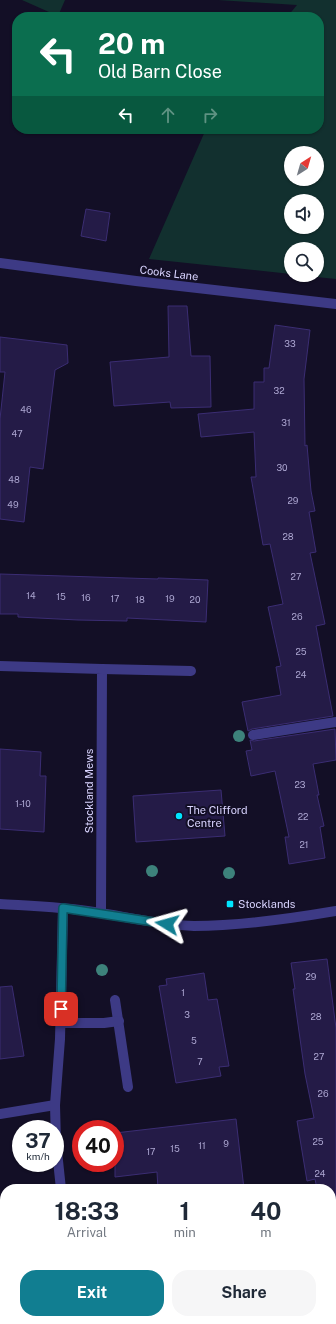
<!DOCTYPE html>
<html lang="en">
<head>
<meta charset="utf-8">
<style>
	body { margin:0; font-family:"Public Sans",sans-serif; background:#f6f6f7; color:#1f2937; height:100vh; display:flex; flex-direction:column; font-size:15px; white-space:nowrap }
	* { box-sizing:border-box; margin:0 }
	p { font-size:13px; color:#747a83 }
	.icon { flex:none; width:22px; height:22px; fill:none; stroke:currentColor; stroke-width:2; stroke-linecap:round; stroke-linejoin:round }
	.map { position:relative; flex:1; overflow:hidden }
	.panel { position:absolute; left:0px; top:1184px; width:336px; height:140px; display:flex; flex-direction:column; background:#fff; border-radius:16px 16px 0 0; box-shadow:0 1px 3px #0004 }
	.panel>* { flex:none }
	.top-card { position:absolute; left:12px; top:12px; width:312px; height:122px; border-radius:16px; box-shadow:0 1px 3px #0004; background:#0b6e4f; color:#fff; overflow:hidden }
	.needle { width:26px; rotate:37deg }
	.controls { position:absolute; left:284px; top:146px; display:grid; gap:8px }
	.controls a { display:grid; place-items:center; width:40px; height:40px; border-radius:50%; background:#fff; box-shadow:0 1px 3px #0004; font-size:20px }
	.speed { position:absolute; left:12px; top:1120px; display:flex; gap:8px; font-size:20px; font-weight:700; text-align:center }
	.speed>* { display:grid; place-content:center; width:52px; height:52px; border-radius:50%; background:#fff; box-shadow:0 1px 3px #0004; line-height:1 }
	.speed small { font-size:10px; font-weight:400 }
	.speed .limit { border:6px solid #d22; background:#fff; color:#111 }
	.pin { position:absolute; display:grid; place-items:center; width:34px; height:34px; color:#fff; margin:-17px; border-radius:8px; box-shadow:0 2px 6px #0006 }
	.me { position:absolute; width:44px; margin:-22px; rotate:278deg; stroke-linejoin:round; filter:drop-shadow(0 0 3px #0008) }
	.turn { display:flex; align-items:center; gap:14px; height:84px; padding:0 20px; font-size:18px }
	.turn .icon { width:52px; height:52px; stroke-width:2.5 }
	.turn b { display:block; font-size:28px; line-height:34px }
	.lanes { display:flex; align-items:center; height:38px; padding:0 20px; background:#0003; justify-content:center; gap:20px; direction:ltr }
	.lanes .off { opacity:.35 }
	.eta { display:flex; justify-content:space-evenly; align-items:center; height:68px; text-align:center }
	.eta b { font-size:24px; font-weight:700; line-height:28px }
	.primary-button { display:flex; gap:8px; margin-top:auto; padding:8px 20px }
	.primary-button a { flex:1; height:46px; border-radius:16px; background:#117e91; color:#fff; font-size:16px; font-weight:700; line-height:46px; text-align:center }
	.primary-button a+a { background:#f6f6f7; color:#1f2937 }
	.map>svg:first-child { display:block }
	.green { fill:#12302f; fill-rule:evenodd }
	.building { fill:#241b47; stroke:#3b2d73 }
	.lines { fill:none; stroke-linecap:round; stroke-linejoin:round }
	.minor { stroke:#3d3a85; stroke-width:10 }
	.tree { fill:#3d827b }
	.route-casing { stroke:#0b525e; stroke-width:10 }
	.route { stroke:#117e91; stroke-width:7 }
	.poi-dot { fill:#00e5ff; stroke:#130f26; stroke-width:1.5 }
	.labels { text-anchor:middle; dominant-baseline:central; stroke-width:4; stroke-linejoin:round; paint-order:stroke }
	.number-label { font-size:9px; fill:#aca6d1 }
	.street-label { font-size:11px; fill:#d9d4ff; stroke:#130f26 }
	.poi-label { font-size:11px; fill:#d9d4ff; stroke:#130f26; text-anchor:start }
</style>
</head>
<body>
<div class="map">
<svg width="336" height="1324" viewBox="0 0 336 1324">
	<rect width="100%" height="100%" fill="#130f26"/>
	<!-- green -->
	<g class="green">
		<polygon points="22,0 65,0 58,16"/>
		<path d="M218,0H336V279L297,275H317V249H291V274L149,259L206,129H319V17H287L297,5ZM291,153H317V179H291ZM291,201H317V227H291Z"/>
		<polygon points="5,1306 5,1319 58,1319 59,1324 0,1324 0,1309"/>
	</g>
	<!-- building -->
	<g class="building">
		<polygon points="86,209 110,213 106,241 81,236"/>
		<polygon points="168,306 187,306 191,356 210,356 211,407 171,408 170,402 114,406 110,362 169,357"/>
		<polygon points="275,325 310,330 304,379 305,446 307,445 311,491 315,511 309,512 316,552 310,553 325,624 316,626 333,716 252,729 248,731 242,702 281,695 276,667 281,666 268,607 283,604 270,544 263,545 251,477 256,477 254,432 201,437 198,414 254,409 254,382 264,382 264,368 269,368"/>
		<polygon points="0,337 67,345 68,363 55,370 43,469 30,467 24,522 0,519 0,419 5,372 0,372"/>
		<polygon points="0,574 158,579 158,578 208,580 206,622 127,618 127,621 78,620 18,617 18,614 0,614"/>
		<polygon points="335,729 336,760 313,764 319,795 317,795 324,826 320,827 325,858 289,864 285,837 289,837 275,771 251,776 246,751 252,750 250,740 254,741"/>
		<polygon points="0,749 41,752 40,776 46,776 44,832 0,829"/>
		<polygon points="221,790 225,836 136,842 133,796"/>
		<polygon points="327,959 336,1028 336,1230 331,1231 331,1189 317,1189 315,1179 307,1181 297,1121 314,1118 305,1074 293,989 295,989 291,963"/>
		<polygon points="204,973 208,1000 217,999 229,1066 219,1067 221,1076 176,1083 159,986 167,985 166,979"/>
		<polygon points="12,986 24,1056 0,1059 0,987"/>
		<polygon points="236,1119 244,1189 158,1189 157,1172 115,1177 115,1133"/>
	</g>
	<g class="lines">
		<!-- minor -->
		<g class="minor">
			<polyline points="0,263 136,281 336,304"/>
			<polyline points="0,666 102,669 101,913"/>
			<polyline points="102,669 191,671"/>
			<polyline points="253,735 336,722"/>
			<path d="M0,904C32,906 63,907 94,912C127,917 160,925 194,926C241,926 289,919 336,911"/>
			<polyline points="115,1000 128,1087"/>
			<polyline points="60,1023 104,1023 119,1021"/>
			<polyline points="0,1114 55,1105"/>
			<polyline points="61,1189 56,1142 55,1105 60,1039 63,908"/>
			<polyline points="82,1319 83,1324"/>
		</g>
	</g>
	<!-- trees -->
	<g class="tree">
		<circle cx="239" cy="736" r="6"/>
		<circle cx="152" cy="871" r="6"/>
		<circle cx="229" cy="873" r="6"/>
		<circle cx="102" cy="970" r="6"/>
	</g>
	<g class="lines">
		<!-- route casing -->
		<g class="route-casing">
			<polyline id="route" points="61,1009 63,908 167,924"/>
		</g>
		<!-- route -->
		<use href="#route" class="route"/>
	</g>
	<!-- markers -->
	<g class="poi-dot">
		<circle cx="179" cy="816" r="4"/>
		<rect x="226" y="900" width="8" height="8" rx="2"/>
	</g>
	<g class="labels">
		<!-- number labels -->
		<g class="number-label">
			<text x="290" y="343">33</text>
			<text x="279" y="390">32</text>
			<text x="26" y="409">46</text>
			<text x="286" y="422">31</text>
			<text x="17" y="433">47</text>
			<text x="282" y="467">30</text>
			<text x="14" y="479">48</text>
			<text x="293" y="500">29</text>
			<text x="13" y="504">49</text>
			<text x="288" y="536">28</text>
			<text x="296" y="576">27</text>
			<text x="31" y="595">14</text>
			<text x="61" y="596">15</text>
			<text x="86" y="597">16</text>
			<text x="115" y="598">17</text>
			<text x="170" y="598">19</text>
			<text x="140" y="599">18</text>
			<text x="195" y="599">20</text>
			<text x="297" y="616">26</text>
			<text x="301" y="651">25</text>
			<text x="301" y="674">24</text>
			<text x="300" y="784">23</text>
			<text x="23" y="803">1-10</text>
			<text x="303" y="816">22</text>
			<text x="304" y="844">21</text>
			<text x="311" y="976">29</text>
			<text x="183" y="992">1</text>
			<text x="187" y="1014">3</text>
			<text x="316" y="1016">28</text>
			<text x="194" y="1040">5</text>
			<text x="319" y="1056">27</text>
			<text x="200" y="1061">7</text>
			<text x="323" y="1093">26</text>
			<text x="318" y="1141">25</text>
			<text x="226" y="1143">9</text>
			<text x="202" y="1145">11</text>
			<text x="175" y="1148">15</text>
			<text x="151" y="1151">17</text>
			<text x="320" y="1173">24</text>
		</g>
		<!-- street labels -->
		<g class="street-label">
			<text transform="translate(169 273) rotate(7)">Cooks Lane</text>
			<text transform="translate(89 791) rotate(-90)">Stockland Mews</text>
		</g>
		<!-- poi labels -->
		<g class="poi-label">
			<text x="187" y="810">The Clifford<tspan x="187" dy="13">Centre</tspan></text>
			<text x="238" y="904">Stocklands</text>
		</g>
	</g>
</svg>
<div class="controls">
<a><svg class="needle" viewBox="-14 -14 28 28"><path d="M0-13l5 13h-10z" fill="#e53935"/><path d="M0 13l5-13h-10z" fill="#747a83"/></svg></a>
<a><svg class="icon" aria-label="sound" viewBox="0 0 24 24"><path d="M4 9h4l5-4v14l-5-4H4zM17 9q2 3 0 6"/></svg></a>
<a><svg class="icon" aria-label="search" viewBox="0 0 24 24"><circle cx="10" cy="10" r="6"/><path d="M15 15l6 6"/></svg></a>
</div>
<div class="speed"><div>37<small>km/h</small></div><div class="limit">40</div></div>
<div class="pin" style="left:61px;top:1009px;background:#d93025"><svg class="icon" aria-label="arrive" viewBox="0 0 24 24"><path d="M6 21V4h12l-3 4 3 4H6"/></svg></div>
<svg class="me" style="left:167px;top:924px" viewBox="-20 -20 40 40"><path d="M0-17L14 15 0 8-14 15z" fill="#117e91" stroke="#fff" stroke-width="4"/></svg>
<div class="top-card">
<div class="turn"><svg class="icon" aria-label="left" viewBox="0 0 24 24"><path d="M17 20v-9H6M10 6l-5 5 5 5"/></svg><div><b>20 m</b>Old Barn Close</div></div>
<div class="lanes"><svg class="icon" aria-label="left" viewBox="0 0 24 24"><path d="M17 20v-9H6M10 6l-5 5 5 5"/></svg><svg class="icon off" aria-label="ahead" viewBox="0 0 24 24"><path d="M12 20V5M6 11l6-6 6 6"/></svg><svg class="icon off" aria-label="right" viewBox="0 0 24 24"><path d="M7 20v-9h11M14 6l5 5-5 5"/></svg></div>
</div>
<section class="panel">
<div class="eta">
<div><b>18:33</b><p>Arrival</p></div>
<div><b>1</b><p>min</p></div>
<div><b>40</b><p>m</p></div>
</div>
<div class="primary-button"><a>Exit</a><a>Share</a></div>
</section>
</div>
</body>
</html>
